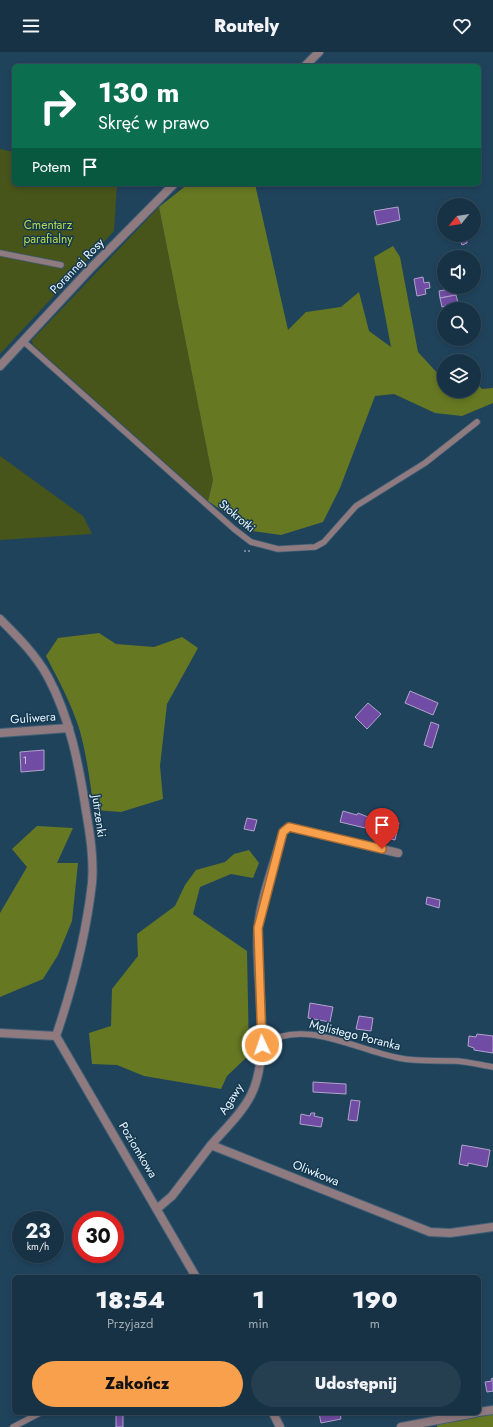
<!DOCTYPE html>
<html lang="pl">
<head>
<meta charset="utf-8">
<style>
	body { margin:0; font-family:Jost,sans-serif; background:#253e50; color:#f1f3f6; height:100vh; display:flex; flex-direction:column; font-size:15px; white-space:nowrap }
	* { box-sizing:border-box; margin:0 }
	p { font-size:13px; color:#9faab3 }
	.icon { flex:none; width:22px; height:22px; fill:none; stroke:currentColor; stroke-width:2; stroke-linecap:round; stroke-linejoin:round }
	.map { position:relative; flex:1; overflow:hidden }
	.details { position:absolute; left:12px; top:1223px; width:469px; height:140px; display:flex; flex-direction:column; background:#183245; border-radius:6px; box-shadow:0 2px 6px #0003,0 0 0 1px #364d5e }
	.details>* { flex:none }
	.hud { position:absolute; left:12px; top:12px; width:469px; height:122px; border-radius:6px; box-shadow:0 2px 6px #0003,0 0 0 1px #364d5e; background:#0b6e4f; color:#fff; overflow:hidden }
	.needle { width:26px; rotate:240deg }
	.tools { position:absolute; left:437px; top:146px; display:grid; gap:8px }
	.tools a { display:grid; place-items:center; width:44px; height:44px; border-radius:50%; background:#183245; box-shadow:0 2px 6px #0003,0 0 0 1px #364d5e; font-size:20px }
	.speed { position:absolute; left:12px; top:1159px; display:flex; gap:8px; font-size:20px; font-weight:700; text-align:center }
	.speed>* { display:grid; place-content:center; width:52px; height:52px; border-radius:50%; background:#183245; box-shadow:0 2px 6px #0003,0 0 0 1px #364d5e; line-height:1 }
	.speed small { font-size:10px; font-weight:400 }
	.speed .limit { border:6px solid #d22; background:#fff; color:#111 }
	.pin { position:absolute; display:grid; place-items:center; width:34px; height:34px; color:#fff; margin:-41px -17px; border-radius:50% 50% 50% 0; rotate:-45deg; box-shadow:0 0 4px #0007 }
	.pin .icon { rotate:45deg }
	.me { position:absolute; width:44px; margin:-22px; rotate:357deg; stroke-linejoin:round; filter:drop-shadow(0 0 3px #0008) }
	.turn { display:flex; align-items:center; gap:14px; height:84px; padding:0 20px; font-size:18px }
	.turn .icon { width:52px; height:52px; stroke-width:2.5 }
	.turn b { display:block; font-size:28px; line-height:34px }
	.then { display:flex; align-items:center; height:38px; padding:0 20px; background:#0003; gap:8px; font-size:15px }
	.eta { display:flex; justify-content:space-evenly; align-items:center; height:68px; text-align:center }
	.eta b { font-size:24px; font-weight:800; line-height:28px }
	.primary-button { display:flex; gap:8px; margin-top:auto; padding:8px 20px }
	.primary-button a { flex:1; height:46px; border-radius:24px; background:#f9a04d; color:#111; font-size:16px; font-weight:800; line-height:46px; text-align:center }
	.primary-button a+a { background:#253e50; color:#f1f3f6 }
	header { display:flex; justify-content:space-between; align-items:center; height:52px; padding:0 20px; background:#183245; font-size:18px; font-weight:800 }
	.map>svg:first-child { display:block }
	.green { fill:#47541a }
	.forest { fill:#667822 }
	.building { fill:#714ca4; stroke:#b1a3cb }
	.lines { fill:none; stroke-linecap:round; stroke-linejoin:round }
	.lane-casing { stroke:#406076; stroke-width:7 }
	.street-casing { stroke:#406076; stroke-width:10 }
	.path { stroke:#6d879a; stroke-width:2; stroke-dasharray:2 2; stroke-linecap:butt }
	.lane { stroke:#8f7a7f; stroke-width:5.5 }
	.street { stroke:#8f7a7f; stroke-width:8 }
	.route-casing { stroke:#a26832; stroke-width:10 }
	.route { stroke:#f9a04d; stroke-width:7 }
	.labels { text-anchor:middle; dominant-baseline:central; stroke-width:3; stroke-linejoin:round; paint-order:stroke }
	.number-label { font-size:10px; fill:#cccce8 }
	.park-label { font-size:12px; fill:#b9d849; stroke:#153950 }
	.street-label { font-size:12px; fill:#eaf6ff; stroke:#153950 }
</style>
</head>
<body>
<header><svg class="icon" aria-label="menu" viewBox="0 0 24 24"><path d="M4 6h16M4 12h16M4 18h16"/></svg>Routely<svg class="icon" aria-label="heart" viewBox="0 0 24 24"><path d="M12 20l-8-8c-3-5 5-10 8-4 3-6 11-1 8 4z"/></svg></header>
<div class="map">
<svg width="493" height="1375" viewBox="0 0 493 1375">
	<rect width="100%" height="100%" fill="#20435c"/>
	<!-- green -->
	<g class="green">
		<polygon points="0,97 14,100 14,132 117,132 114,179 0,302"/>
		<polygon points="159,155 213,428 208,449 33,293 32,288"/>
		<polygon points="0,404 83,464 92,482 0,488"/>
	</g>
	<!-- forest -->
	<g class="forest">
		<polygon points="188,132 255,132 288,278 306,260 341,255 359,240 369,279 391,295 374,205 393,194 400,205 418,300 440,324 444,322 444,339 474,339 474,328 482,337 493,336 493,351 462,364 435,361 394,342 375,344 340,436 323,470 281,483 252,479 208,449 213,428 159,155"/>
		<path d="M99,581L116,592L154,595L182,585L198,596L167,652L160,714L163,747L121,760L94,758C90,731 87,703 79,676C71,651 58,627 46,604L58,586Z"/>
		<polygon points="37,774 73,776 57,811 78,811 72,869 58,903 43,927 0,945 0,861 27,815 12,797"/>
		<polygon points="249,798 259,811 253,826 231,822 200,835 193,862 247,899 249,1003 227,1024 221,1037 144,1024 117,1013 92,1012 89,981 111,974 112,937 138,904 137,882 175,854 185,833 196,818 225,810 234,802"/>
		<polygon points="493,1362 493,1375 437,1375 437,1371"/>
	</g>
	<!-- building -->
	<g class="building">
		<polygon points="398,155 400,168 377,173 374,159"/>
		<polygon points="458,183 467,183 467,191 462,193"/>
		<polygon points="423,225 424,231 429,230 430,236 425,237 426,242 417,244 414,227"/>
		<polygon points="455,236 456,243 440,246 439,239"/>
		<polygon points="456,243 458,251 442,255 440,246"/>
		<polygon points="410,639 438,651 433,663 405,651"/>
		<polygon points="368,651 381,662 367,677 355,665"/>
		<polygon points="431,670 439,673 432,696 424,693"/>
		<polygon points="44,698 44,718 21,720 20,700"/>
		<polygon points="343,759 357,763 358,761 368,765 365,776 340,770"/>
		<polygon points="247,766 257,768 254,779 244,777"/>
		<polygon points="390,769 399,771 395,788 386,786 387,783 385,782 385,778 388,778"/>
		<polygon points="427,845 440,848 439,856 426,852"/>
		<polygon points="310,951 333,955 330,970 308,966"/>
		<polygon points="359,964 373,966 371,979 356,977"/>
		<polygon points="477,982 493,984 493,1001 474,998 474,996 468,994 469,984 476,985"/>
		<polygon points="313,1030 346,1032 346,1042 313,1040"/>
		<polygon points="351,1048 360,1049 357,1069 348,1068"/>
		<polygon points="311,1061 315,1061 314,1064 323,1066 321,1075 300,1072 301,1062 310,1064"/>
		<polygon points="462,1093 490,1098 487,1115 468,1111 468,1114 459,1112"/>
		<polygon points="493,1326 493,1339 487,1340 485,1330 492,1329 491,1327"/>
		<rect x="116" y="1361" width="7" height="14"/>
		<polygon points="319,1361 340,1361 341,1367 321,1371"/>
	</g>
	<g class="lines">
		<!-- lane casing -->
		<g class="lane-casing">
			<g id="lane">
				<polyline points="0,201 61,213"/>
				<polyline points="23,289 234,477 251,490 278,497 315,495 324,490 356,454 425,411 477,370"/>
				<path d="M262,993C304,965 355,998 399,1006C418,1010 438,1008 457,1009C469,1010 481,1013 493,1015"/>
				<polyline points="13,1375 40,1361"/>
			</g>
		</g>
		<!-- street casing -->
		<g class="street-casing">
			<g id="street">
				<polyline points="305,14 319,0"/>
				<polyline points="0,314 90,217 174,132"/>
				<path d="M0,567C18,585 36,603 48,625C70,666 79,713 86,759C90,782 94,807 92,831C86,883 73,934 56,984"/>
				<polyline points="0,681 69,676"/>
				<polyline points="0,981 56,984"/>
				<polyline points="56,984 196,1225"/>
				<path d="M211,1093C225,1077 242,1061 251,1043C273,999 254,926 258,877C260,848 275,809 283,780L289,775L398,801"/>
				<polyline points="158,1156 172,1144 211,1093 430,1180 450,1181 493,1175"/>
				<polyline points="479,1360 493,1358"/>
				<polyline points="273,1361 280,1375"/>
				<polyline points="401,1375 475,1361"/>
			</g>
		</g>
		<!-- path -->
		<polyline class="path" points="244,499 250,499"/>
		<!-- lane -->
		<use href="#lane" class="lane"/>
		<!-- street -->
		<use href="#street" class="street"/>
	</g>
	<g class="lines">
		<!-- route casing -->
		<g class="route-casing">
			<polyline id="route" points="262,993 258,876 283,780 289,775 382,797"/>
		</g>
		<!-- route -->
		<use href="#route" class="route"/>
	</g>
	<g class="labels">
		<!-- number labels -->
		<g class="number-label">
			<text x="25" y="708">1</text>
		</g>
		<!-- park labels -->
		<g class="park-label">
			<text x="48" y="173">Cmentarz<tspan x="48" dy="14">parafialny</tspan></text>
		</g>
		<!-- street labels -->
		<g class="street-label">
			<text transform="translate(77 214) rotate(-46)">Porannej Rosy</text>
			<text transform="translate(237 464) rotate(40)">Stokrotki</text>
			<text transform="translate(33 666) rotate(-4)">Guliwera</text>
			<text transform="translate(99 764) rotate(82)">Jutrzenki</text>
			<text transform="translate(355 983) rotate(14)">Mglistego Poranka</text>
			<text transform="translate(231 1047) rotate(-57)">Agawy</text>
			<text transform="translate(138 1098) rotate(59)">Poziomkowa</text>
			<text transform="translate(316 1121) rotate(22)">Oliwkowa</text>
		</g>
	</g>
</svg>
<div class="tools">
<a><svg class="needle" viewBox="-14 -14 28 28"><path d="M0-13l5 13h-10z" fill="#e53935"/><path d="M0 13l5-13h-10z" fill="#9faab3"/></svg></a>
<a><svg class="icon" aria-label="sound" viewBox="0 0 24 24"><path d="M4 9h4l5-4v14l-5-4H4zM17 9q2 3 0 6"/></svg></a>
<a><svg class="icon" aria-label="search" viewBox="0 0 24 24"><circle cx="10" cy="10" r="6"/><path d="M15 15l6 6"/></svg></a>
<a><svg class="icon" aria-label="layers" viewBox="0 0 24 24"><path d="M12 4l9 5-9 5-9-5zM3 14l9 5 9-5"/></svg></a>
</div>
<div class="speed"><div>23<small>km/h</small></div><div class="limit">30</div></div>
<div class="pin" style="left:382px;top:797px;background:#d93025"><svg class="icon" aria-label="arrive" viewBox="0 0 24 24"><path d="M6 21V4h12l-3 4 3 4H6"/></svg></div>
<svg class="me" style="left:262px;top:993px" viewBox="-20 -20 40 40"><circle r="17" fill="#f9a04d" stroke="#fff" stroke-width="3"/><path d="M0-11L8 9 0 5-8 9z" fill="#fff"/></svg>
<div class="hud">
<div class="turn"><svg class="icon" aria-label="right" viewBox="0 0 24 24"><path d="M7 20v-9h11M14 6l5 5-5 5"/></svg><div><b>130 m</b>Skręć w prawo</div></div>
<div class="then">Potem<svg class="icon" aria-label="arrive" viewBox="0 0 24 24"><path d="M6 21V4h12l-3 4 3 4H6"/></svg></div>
</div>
<section class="details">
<div class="eta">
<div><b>18:54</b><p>Przyjazd</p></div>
<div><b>1</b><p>min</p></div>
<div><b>190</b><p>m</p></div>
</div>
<div class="primary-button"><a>Zakończ</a><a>Udostępnij</a></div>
</section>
</div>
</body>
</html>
